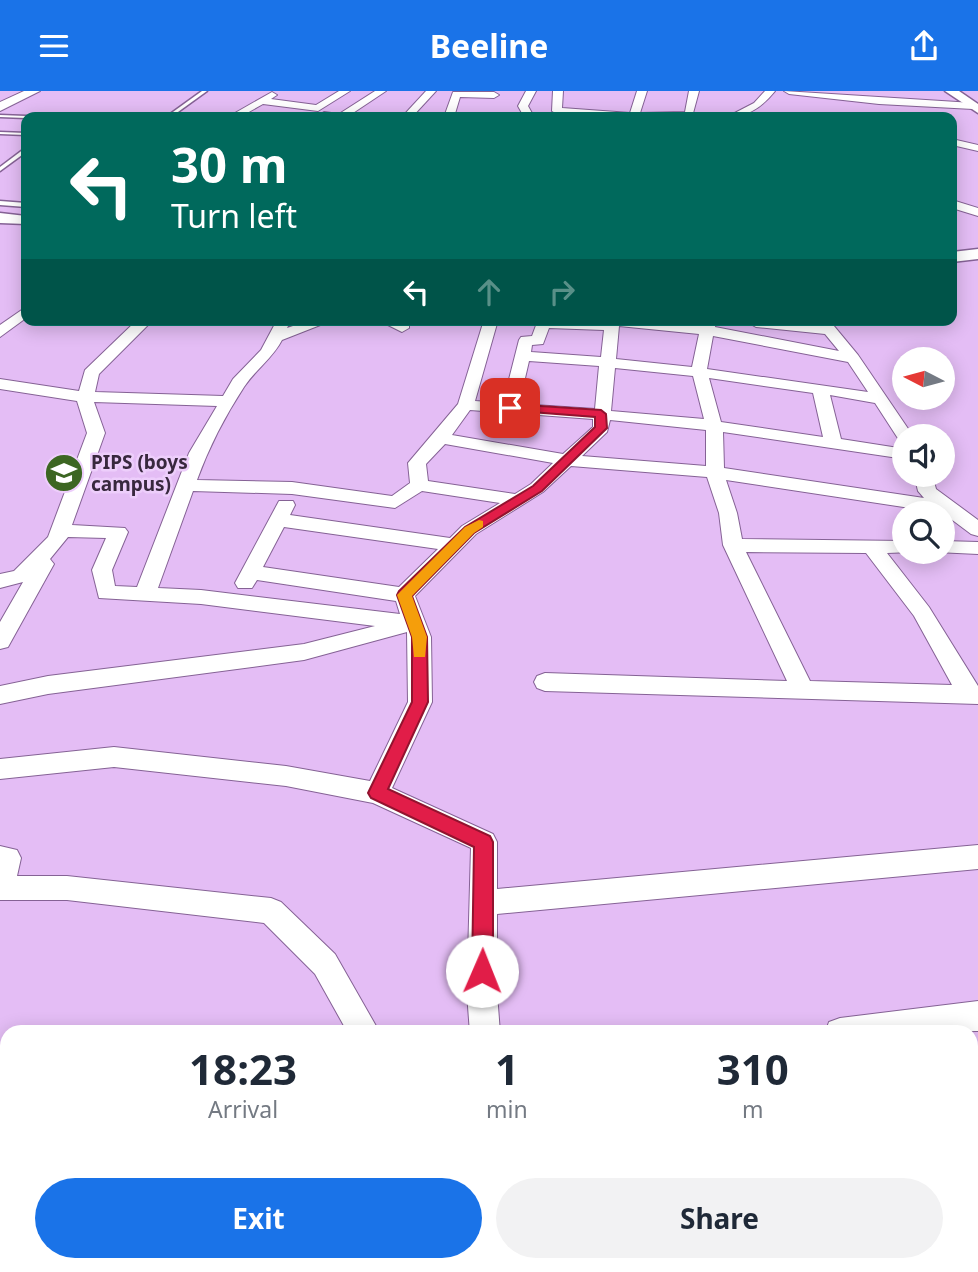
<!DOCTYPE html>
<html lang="en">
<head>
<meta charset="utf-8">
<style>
	body { margin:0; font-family:"Noto Sans",sans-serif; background:#f2f2f3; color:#1f2937; height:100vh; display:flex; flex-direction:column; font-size:26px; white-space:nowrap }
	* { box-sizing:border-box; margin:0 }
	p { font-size:23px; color:#747a83 }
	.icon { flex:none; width:38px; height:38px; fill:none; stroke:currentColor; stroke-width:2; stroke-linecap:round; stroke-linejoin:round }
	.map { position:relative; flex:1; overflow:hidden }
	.sheet { position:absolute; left:0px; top:934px; width:978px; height:247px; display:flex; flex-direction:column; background:#fff; border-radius:21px 21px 0 0; box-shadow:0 4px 18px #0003 }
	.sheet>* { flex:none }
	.top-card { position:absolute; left:21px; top:21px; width:936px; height:214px; border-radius:14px; box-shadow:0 4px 18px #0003; background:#00695c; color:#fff; overflow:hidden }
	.needle { width:46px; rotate:276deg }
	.buttons { position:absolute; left:892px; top:256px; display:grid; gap:14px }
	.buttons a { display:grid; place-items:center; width:63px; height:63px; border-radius:50%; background:#fff; box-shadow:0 4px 18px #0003; font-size:35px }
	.pin { position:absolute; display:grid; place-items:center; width:60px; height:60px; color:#fff; margin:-30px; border-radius:14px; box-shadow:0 4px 10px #0006 }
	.me { position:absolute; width:77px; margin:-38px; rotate:1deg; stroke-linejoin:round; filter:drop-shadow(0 0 5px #0008) }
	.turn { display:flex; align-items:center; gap:24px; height:147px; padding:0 35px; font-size:32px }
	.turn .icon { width:91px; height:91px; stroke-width:2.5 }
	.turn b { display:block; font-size:49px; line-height:60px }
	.lanes { display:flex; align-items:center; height:66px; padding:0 35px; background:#0003; justify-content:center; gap:35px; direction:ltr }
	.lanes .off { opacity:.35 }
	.eta { display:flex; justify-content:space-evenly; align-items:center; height:119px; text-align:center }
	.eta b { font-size:42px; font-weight:700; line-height:49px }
	.action { display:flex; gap:14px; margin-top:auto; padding:14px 35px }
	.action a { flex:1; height:80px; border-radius:42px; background:#1a73e8; color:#fff; font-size:28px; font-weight:700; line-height:80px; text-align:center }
	.action a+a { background:#f2f2f3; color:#1f2937 }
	header { display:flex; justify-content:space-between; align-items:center; height:91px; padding:0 35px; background:#1a73e8; color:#fff; font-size:32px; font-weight:700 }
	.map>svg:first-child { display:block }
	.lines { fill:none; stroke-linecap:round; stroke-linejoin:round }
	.service-casing { stroke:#856295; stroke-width:3 }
	.minor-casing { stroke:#856295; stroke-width:2 }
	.tertiary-casing { stroke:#856295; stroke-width:3 }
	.secondary-casing { stroke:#856295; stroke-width:2 }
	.service { fill:#fff; fill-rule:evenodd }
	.minor { fill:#fff; fill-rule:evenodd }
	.tertiary { fill:#fff; fill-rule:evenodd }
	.secondary { fill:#fff; fill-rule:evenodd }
	.route { fill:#e11d48; stroke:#92132f; stroke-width:2 }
	.slow { fill:#f59e0b }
	.labels { text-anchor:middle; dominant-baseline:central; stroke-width:5; stroke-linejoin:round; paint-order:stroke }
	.far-poi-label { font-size:19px; font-weight:bold; fill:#38283e; stroke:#edcefb; text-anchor:start }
</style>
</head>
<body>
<header><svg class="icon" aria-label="menu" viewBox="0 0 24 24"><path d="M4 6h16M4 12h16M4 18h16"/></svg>Beeline<svg class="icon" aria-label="share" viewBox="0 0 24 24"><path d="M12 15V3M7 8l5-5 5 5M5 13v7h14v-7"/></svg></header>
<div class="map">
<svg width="978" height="1181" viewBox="0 0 978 1181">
	<rect width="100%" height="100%" fill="#e4bdf5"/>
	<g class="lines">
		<!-- service casing -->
		<g class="service-casing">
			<g id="service">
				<polygon points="202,0 207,0 171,26 166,26"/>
				<polygon points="0,24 26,25 28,26 26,27 0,26"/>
				<polygon points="0,41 26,42 26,44 0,43"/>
				<polygon points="24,58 26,58 26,61 0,80 0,76"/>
				<polygon points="0,110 26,112 26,116 0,114"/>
			</g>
		</g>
		<!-- minor casing -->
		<g class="minor-casing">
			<g id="minor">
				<polygon points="339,0 350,0 318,20 263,13 240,26 228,26 272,1 277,4 271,8 316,14"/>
				<polygon points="375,0 386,0 347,26 316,26 324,21 339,23"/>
				<polygon points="426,0 436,0 412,26 402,26"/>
				<polygon points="526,0 536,0 528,15 533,24 521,26 523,24 518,15"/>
				<polygon points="553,0 563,0 562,17 630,22 637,0 647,0 640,22 685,21 689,0 699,0 692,26 557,23 552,20"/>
				<path d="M765,0H775C762,16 748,26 727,26L754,12Z"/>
				<polygon points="784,0 973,12 978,15 973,18 879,13 789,3"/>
				<polygon points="453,1 494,1 499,4 494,7 460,6 454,26 444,26"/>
				<polygon points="833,22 858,23 863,26 793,26 798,23"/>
				<polygon points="952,48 978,54 978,60 952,54"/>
				<polygon points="952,109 978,117 978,125 952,117"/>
				<polygon points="26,216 26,227 0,246 0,234"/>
				<path d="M137,229H153L99,283L95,301L223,305L233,288L261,259L277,229H291L287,237L311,229H333L282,249C272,268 256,278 244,296C225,325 209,356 197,389L292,391L392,405L410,392L408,372L458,313L484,229H498L475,310L503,312L519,249L521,246L532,245L538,229H650L701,234L702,229H716L715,236L839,260L825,243L756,236L749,232V229L817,233L814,229H829L858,264L913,345H905V350L899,349L875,312L830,304L841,348L905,358V368L723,341L724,377L924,407L918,400L914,383H932L936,398L978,429V445L971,443L943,422L726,389L737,422L742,448L905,450V460L912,461L887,462L929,516L978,595V613L545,600L537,597L534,591L537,585L545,582L787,590L723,454L719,422L707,386L571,375L543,401L476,443L415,505L431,546L432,611L392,697L493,743L497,751V798L978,754V778L497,823V902L500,942H470L467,902L471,757L373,712L286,695L114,676L0,688V668L114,656L286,675L370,690L408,611L407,541L304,569L48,603L0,613V595L48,585L304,553L375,535L201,513L99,507L92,479L106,447L68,446L50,468L54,473L8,556L0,558V531L23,491L0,497V483L14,480L48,446L87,342L77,310L0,298V288L79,300L85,279ZM619,235L699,243L692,276L616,268ZM549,237L604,239L601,266L531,261L532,254L543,253ZM713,245L848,271L868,301L707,278ZM529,270L599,275L595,318L519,313ZM615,277L693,285L704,328L611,320ZM709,287L813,302L823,346L721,331ZM94,311L217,315L189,362L137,496L115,495L112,479L128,441L125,437L72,434L105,342ZM470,319L593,328V336L563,363L452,344ZM610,329L706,339V375L582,365L607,341ZM445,353L553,372L531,393L515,403L428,390L426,373ZM193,400L292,403L395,417L422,400L500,412L462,435L450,447L290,424L295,414L293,410H279L235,492L238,497H252L257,489L396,510L400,523L201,499L158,497ZM284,436L438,458L399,496L263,476ZM746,461L866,462L914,525L952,594L810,590Z"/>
				<polygon points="378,229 409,229 409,237 402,241"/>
				<polygon points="943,450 978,451 978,463 936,461 943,460"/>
				<polygon points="0,755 17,759 21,767 17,785 67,785 271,807 281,811 335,863 380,942 348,942 315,883 264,832 67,809 0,809"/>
				<polygon points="978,910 978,940 825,942 829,931 840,927"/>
				<rect x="397" y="1174" width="36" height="7"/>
				<polygon points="480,1174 516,1174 517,1181 481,1181"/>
				<polygon points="934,1174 970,1174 973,1181 937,1181"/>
			</g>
		</g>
		<!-- tertiary casing -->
		<g class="tertiary-casing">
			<g id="tertiary">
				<polygon points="945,0 959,0 978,13 978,22"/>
				<polygon points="0,122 26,125 26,133 0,132"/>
				<polygon points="978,158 978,168 952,171 952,161"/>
			</g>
		</g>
		<!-- secondary casing -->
		<g class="secondary-casing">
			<polygon id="secondary" points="24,0 40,0 0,20 0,11"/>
		</g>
		<!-- service -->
		<use href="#service" class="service"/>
		<!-- minor -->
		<use href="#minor" class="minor"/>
		<!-- tertiary -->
		<use href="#tertiary" class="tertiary"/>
		<!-- secondary -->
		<use href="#secondary" class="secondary"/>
	</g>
	<!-- route -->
	<polygon class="route" points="510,313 601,319 606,323 607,337 542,400 474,442 412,505 427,546 428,611 388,698 490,745 493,751 493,880 490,887 482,890 475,887 472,880 474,756 371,707 368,702 412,611 412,546 397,504 399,500 465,436 533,395 595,336 595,326 506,319 506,314"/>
	<!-- slow -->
	<polygon class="slow" points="479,429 483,430 483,436 474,442 412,505 427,546 425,566 414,566 412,546 397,504 465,436"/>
	<!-- icons -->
	<defs>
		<g id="school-disc" transform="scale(2.0125)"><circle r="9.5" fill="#3c6622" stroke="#edcefb"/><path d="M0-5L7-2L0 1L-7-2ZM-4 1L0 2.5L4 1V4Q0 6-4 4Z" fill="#fff"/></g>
	</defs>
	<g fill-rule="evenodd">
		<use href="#school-disc" x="64" y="382"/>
	</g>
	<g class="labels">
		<!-- far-poi labels -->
		<g class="far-poi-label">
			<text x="91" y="371">PIPS (boys<tspan x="91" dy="22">campus)</tspan></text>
		</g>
	</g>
</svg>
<div class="buttons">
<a><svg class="needle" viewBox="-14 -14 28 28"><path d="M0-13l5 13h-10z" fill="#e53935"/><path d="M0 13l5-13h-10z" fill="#747a83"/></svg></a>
<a><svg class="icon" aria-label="sound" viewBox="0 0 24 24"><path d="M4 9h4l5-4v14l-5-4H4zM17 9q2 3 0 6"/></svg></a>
<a><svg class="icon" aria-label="search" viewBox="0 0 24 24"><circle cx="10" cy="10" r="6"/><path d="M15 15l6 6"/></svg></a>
</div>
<div class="pin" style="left:510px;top:317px;background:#d93025"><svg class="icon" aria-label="arrive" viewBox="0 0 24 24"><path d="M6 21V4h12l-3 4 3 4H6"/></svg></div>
<svg class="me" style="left:482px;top:880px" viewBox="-20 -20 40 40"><circle r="19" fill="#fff"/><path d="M0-13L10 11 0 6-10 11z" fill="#e11d48"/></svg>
<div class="top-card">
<div class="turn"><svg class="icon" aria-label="left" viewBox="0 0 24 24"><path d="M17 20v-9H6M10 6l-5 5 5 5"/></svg><div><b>30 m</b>Turn left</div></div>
<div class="lanes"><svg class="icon" aria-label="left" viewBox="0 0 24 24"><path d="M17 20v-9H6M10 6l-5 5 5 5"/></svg><svg class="icon off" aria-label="ahead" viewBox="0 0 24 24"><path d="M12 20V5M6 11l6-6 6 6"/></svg><svg class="icon off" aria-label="right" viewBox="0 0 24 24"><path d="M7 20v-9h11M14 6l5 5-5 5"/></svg></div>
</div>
<section class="sheet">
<div class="eta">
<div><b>18:23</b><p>Arrival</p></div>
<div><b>1</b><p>min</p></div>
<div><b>310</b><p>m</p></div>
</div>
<div class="action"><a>Exit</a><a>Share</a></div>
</section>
</div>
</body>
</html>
